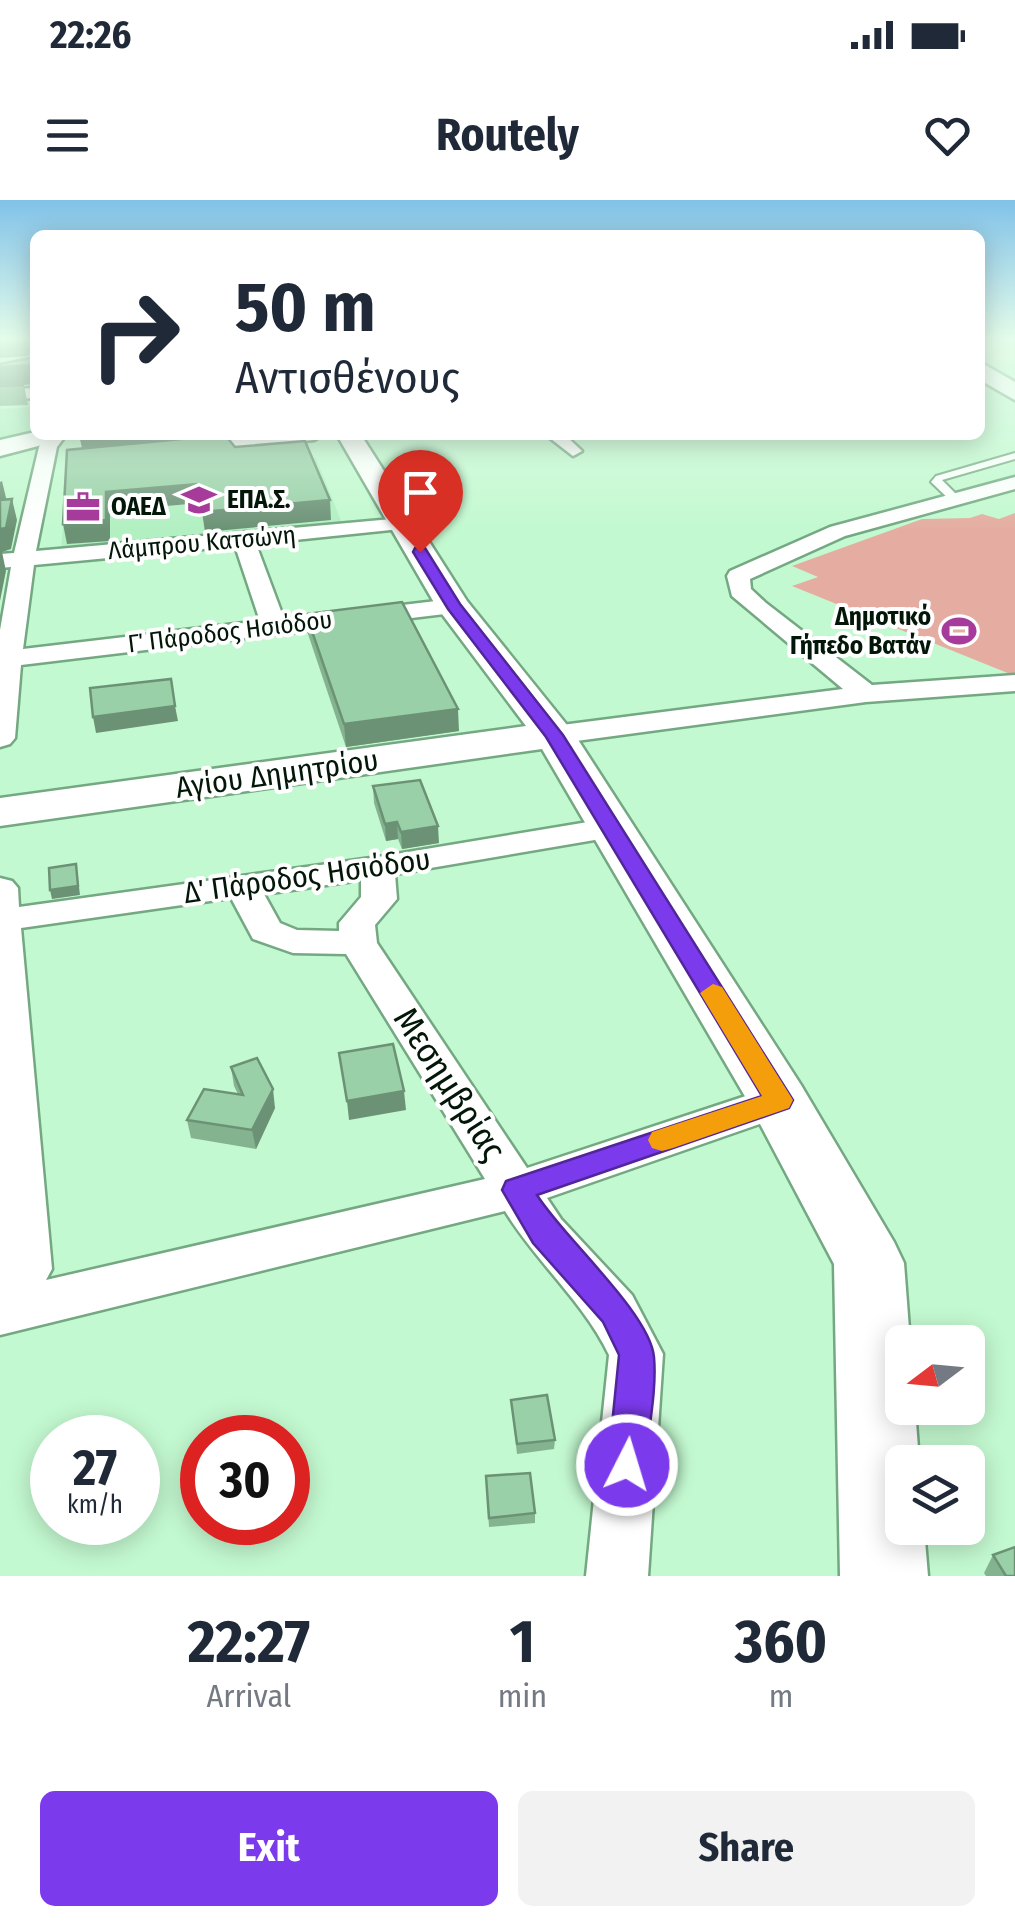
<!DOCTYPE html>
<html lang="en">
<head>
<meta charset="utf-8">
<style>
	body { margin:0; font-family:"Fira Sans Condensed",sans-serif; background:#f2f2f3; color:#1f2937; height:100vh; display:flex; flex-direction:column; font-size:38px; white-space:nowrap }
	* { box-sizing:border-box; margin:0 }
	p { font-size:32px; color:#747a83 }
	.icon { flex:none; width:55px; height:55px; fill:none; stroke:currentColor; stroke-width:2; stroke-linecap:round; stroke-linejoin:round }
	.map { position:relative; height:1376px; overflow:hidden }
	.side { display:flex; flex-direction:column; background:#fff; flex:1 }
	.side>* { flex:none }
	.banner { position:absolute; left:30px; top:30px; width:955px; height:210px; border-radius:15px; box-shadow:0 5px 25px #0003; background:#fff; color:#1f2937; overflow:hidden }
	.needle { width:65px; rotate:254deg }
	.buttons { position:absolute; left:885px; top:1125px; display:grid; gap:20px }
	.buttons a { display:grid; place-items:center; width:100px; height:100px; border-radius:15px; background:#fff; box-shadow:0 5px 25px #0003; font-size:50px }
	.speed { position:absolute; left:30px; top:1215px; display:flex; gap:20px; font-size:50px; font-weight:700; text-align:center }
	.speed>* { display:grid; place-content:center; width:130px; height:130px; border-radius:50%; background:#fff; box-shadow:0 5px 25px #0003; line-height:1 }
	.speed small { font-size:25px; font-weight:400 }
	.speed .limit { border:15px solid #d22; background:#fff; color:#111 }
	.pin { position:absolute; display:grid; place-items:center; width:85px; height:85px; color:#fff; margin:-102px -42px; border-radius:50% 50% 50% 0; rotate:-45deg; box-shadow:0 0 10px #0007 }
	.pin .icon { rotate:45deg }
	.me { position:absolute; width:110px; margin:-55px; rotate:5deg; stroke-linejoin:round; filter:drop-shadow(0 0 8px #0008) }
	.turn { display:flex; align-items:center; gap:35px; height:210px; padding:0 40px; font-size:45px }
	.turn .icon { width:130px; height:130px; stroke-width:2.5 }
	.turn b { display:block; font-size:70px; line-height:85px }
	.eta { display:flex; justify-content:space-evenly; align-items:center; height:170px; text-align:center }
	.eta b { font-size:60px; font-weight:700; line-height:70px }
	.primary-button { display:flex; gap:20px; margin-top:auto; padding:20px 40px }
	.primary-button a { flex:1; height:115px; border-radius:15px; background:#7c3aed; color:#fff; font-size:40px; font-weight:700; line-height:115px; text-align:center }
	.primary-button a+a { background:#f2f2f3; color:#1f2937 }
	.status { display:flex; justify-content:space-between; align-items:center; height:70px; padding:0 50px; background:#fff; direction:ltr }
	.status svg { height:28px; fill:currentColor }
	header { display:flex; justify-content:space-between; align-items:center; height:130px; padding:0 40px; background:#fff; font-size:45px; font-weight:700 }
	.map>svg:first-child { display:block }
	.built { fill:#b2f0c2 }
	.green { fill:#e5ada1 }
	.lines { fill:none; stroke-linecap:round; stroke-linejoin:round }
	.lane-casing { stroke:#74a882; stroke-width:4 }
	.street-casing { stroke:#74a882; stroke-width:5 }
	.secondary-casing { stroke:#74a882; stroke-width:5 }
	.primary-casing { stroke:#74a882; stroke-width:5 }
	.lane { fill:#fff; fill-rule:evenodd }
	.street { fill:#fff; fill-rule:evenodd }
	.secondary { fill:#fff; fill-rule:evenodd }
	.primary { fill:#fff; fill-rule:evenodd }
	.wall { fill:#84b390 }
	.shaded-wall { fill:#6c9276 }
	.building { fill:#9ad0a8; stroke:#6c9276; stroke-width:2.5 }
	.route { fill:#7c3aed; stroke:#51269a; stroke-width:2.5 }
	.slow { fill:#f59e0b }
	.labels { text-anchor:middle; dominant-baseline:central; stroke-width:8; stroke-linejoin:round; paint-order:stroke }
	.far-poi-label { font-size:25px; font-weight:bold; fill:#031709; stroke:#fff; text-anchor:start }
	.far-street-label { font-size:25px; fill:#031709; stroke:#fff }
	.street-label { font-size:30px; fill:#031709; stroke:#fff }
	.near-street-label { font-size:35px; fill:#031709; stroke:#fff }
</style>
</head>
<body>
<div class="status"><b>22:26</b><svg viewBox="0 0 49 12"><path d="M0 12V9h3v3zM5 12V6h3v6zM10 12V3h3v9zM15 12V0h3v12zM26 1h20v11H26zM47 4h2v5h-2z"/></svg></div>
<header><svg class="icon" aria-label="menu" viewBox="0 0 24 24"><path d="M4 6h16M4 12h16M4 18h16"/></svg>Routely<svg class="icon" aria-label="heart" viewBox="0 0 24 24"><path d="M12 20l-8-8c-3-5 5-10 8-4 3-6 11-1 8 4z"/></svg></header>
<div class="map">
<svg width="1015" height="1376" viewBox="0 0 1015 1376">
	<rect width="100%" height="100%" fill="#c3f9d0"/>
	<!-- built -->
	<g class="built">
		<polygon points="35,207 35,235 11,242 0,237 0,209"/>
		<polygon points="316,258 342,323 61,348 68,278"/>
	</g>
	<!-- green -->
	<polygon class="green" points="1015,313 1015,476 792,386 818,377 792,366 922,319 970,318 982,314 999,319"/>
	<g class="lines">
		<!-- lane casing -->
		<g class="lane-casing">
			<polygon id="lane" points="1015,253 1015,259 942,280 961,299 961,303 953,303 931,282 936,276"/>
		</g>
		<!-- street casing -->
		<g class="street-casing">
			<g id="street">
				<polygon points="35,188 35,198 0,200 0,190"/>
				<path d="M48,235H66L57,247L36,351L403,318L413,324L410,328L256,344L284,419L453,399L465,406L453,413L21,465L15,538L10,544L0,547V430L11,367L0,368V354L14,353L39,247ZM235,346L260,421L23,449L34,365Z"/>
				<polygon points="257,235 323,235 314,240 185,252 176,247 185,242"/>
				<polygon points="546,235 565,235 582,251 573,256"/>
				<polygon points="1015,277 1015,289 845,336 750,379 751,389 766,403 872,485 1015,475 1015,491 866,502 554,544 544,541 539,535 544,529 554,526 843,489 732,396 727,376 730,371 830,327"/>
				<path d="M612,618L624,621L628,628L624,635L395,674L397,699L375,725L377,743L527,968L779,885L794,890L801,901L794,912L547,998L561,1019L632,1095L663,1154L648,1376H586L609,1155C583,1101 536,1062 505,1011L0,1135V678L12,681L18,688L19,707L378,657ZM361,680V697L339,723V731L297,730L280,723L264,694ZM231,698L253,739L293,753L346,754L485,979L46,1080L52,1069L21,728Z"/>
			</g>
		</g>
		<!-- secondary casing -->
		<g class="secondary-casing">
			<g id="secondary">
				<polygon points="35,232 35,235 64,235 61,240 0,256 0,240"/>
				<polygon points="337,235 361,235 467,401 575,535 801,885 894,1042 904,1063 910,1142 902,1142 902,1208 915,1208 919,1262 902,1262 902,1328 924,1328 928,1376 840,1376 834,1064 750,905 542,549 0,626 0,598 526,526 436,406"/>
			</g>
		</g>
		<!-- primary casing -->
		<g class="primary-casing">
			<polygon id="primary" points="980,162 1015,182 1015,200 980,180"/>
		</g>
		<!-- lane -->
		<use href="#lane" class="lane"/>
		<!-- street -->
		<use href="#street" class="street"/>
		<!-- secondary -->
		<use href="#secondary" class="secondary"/>
		<!-- primary -->
		<use href="#primary" class="primary"/>
	</g>
	<!-- wall -->
	<g class="wall">
		<polygon points="35,157 34,184 24,185 28,205 0,206 0,164"/>
		<polygon points="306,414 459,531 346,547 308,434"/>
		<polygon points="373,586 439,643 402,649 398,639 386,641 374,603"/>
		<polygon points="231,867 275,908 256,949 191,938 187,920 238,894 234,886"/>
		<polygon points="511,1200 555,1240 554,1249 517,1254"/>
		<polygon points="486,1276 535,1313 535,1323 489,1327"/>
		<polygon points="993,1355 1015,1376 986,1376 984,1373"/>
	</g>
	<!-- shaded-wall -->
	<g class="shaded-wall">
		<polygon points="35,138 35,151 27,156 0,158 0,144"/>
		<polygon points="31,165 35,181 35,191 34,184 0,186 0,167"/>
		<polygon points="79,235 214,235 82,248"/>
		<polygon points="2,281 7,302 0,303 0,282"/>
		<polygon points="197,284 200,303 110,311 110,341 67,344 63,324 106,292"/>
		<polygon points="12,299 17,320 11,349 2,352 6,371 0,401 0,329"/>
		<polygon points="330,300 331,320 205,332 202,312"/>
		<polygon points="175,506 178,521 96,533 93,517"/>
		<polygon points="458,509 459,531 346,547 344,524"/>
		<polygon points="397,622 398,639 386,641 385,624"/>
		<polygon points="438,626 439,643 402,649 401,632"/>
		<polygon points="76,664 80,695 52,699 50,690"/>
		<polygon points="273,889 275,908 256,949 252,930"/>
		<polygon points="404,891 406,910 349,920 347,901"/>
	</g>
	<!-- building -->
	<g class="building">
		<polygon points="0,138 32,138 24,142 0,144"/>
		<polygon points="35,157 35,181 33,181 35,169 31,165 0,167 0,164"/>
		<polygon points="0,183 24,185 0,186"/>
		<polygon points="223,235 225,235 235,247 305,241 330,300 202,312 197,284 106,292 106,320 63,324 67,250"/>
		<polygon points="12,299 6,328 0,329 0,300"/>
		<polygon points="402,402 458,509 344,524 306,414"/>
		<polygon points="171,479 175,506 93,517 90,488"/>
		<polygon points="420,580 438,626 401,632 397,622 385,624 373,586"/>
		<polygon points="76,664 78,686 50,690 49,668"/>
		<polygon points="393,844 404,891 347,901 339,853"/>
		<polygon points="257,858 273,889 252,930 187,920 204,889 243,895 231,867"/>
		<polygon points="547,1195 555,1240 517,1244 511,1200"/>
		<polygon points="530,1273 535,1313 489,1318 486,1276"/>
		<polygon points="1015,1347 1015,1376 1006,1376 993,1355"/>
	</g>
	<!-- sky -->
	<linearGradient id="sky" x2="0" y2="1"><stop stop-color="#81c2e8"/><stop offset="0.42" stop-color="#e4fcea"/><stop offset="1" stop-color="#e4fcea" stop-opacity="0"/></linearGradient>
	<rect width="1015" height="330" fill="url(#sky)"/>
	<!-- route -->
	<path class="route" d="M415,348H425L460,404L563,535L793,900L789,908L537,995C563,1037 650,1113 654,1157C657,1191 648,1231 645,1265L640,1278L627,1283L614,1278L608,1265L619,1155L603,1122L533,1043L502,990L506,981L762,896L546,537L448,409L413,352Z"/>
	<!-- slow -->
	<polygon class="slow" points="713,784 722,787 793,900 789,908 673,948 662,951 652,948 648,940 652,932 762,896 700,793"/>
	<!-- icons -->
	<defs>
		<g id="school-bare" transform="scale(2.7)"><path d="M0-5L7-2L0 1L-7-2ZM-4 1L0 2.5L4 1V4Q0 6-4 4Z" fill="#a73b9b" stroke="#fff" stroke-width="2.5" paint-order="stroke"/></g>
		<g id="office-bare" transform="scale(2.7)"><path d="M-6-3h4V-5.5h4V-3h4V5H-6ZM-1-4.5V-3h2v-1.5ZM-6 0V1H6V0Z" fill="#a73b9b" stroke="#fff" stroke-width="2.5" paint-order="stroke"/></g>
		<g id="stadium-bare" transform="scale(2.7)"><path d="M0-5a6.5 5 0 1 0 0 10a6.5 5 0 1 0 0-10ZM-3.5-1.8h7v3.6h-7Z" fill="#a73b9b" stroke="#fff" stroke-width="2.5" paint-order="stroke"/></g>
	</defs>
	<g fill-rule="evenodd">
		<use href="#school-bare" x="199" y="300"/>
		<use href="#office-bare" x="83" y="307"/>
		<use href="#stadium-bare" x="959" y="431"/>
	</g>
	<g class="labels">
		<!-- far-poi labels -->
		<g class="far-poi-label">
			<text x="227" y="300">ΕΠΑ.Σ.</text>
			<text x="111" y="307">ΟΑΕΔ</text>
			<text x="931" y="417" text-anchor="end">Δημοτικό<tspan x="931" dy="29">Γήπεδο Βατάν</tspan></text>
		</g>
		<!-- far-street labels -->
		<g class="far-street-label">
			<text transform="translate(202 343) rotate(-5)">Λάμπρου Κατσώνη</text>
			<text transform="translate(230 432) rotate(-7)">Γ΄ Πάροδος Ησιόδου</text>
		</g>
		<!-- street labels -->
		<g class="street-label">
			<text transform="translate(277 574) rotate(-8)">Αγίου Δημητρίου</text>
			<text transform="translate(307 676) rotate(-8)">Δ΄ Πάροδος Ησιόδου</text>
		</g>
		<!-- near-street labels -->
		<g class="near-street-label">
			<text transform="translate(450 884) rotate(57)">Μεσημβρίας</text>
		</g>
	</g>
</svg>
<div class="buttons">
<a><svg class="needle" viewBox="-14 -14 28 28"><path d="M0-13l5 13h-10z" fill="#e53935"/><path d="M0 13l5-13h-10z" fill="#747a83"/></svg></a>
<a><svg class="icon" aria-label="layers" viewBox="0 0 24 24"><path d="M12 4l9 5-9 5-9-5zM3 14l9 5 9-5"/></svg></a>
</div>
<div class="speed"><div>27<small>km/h</small></div><div class="limit">30</div></div>
<div class="pin" style="left:420px;top:352px;background:#d93025"><svg class="icon" aria-label="arrive" viewBox="0 0 24 24"><path d="M6 21V4h12l-3 4 3 4H6"/></svg></div>
<svg class="me" style="left:627px;top:1265px" viewBox="-20 -20 40 40"><circle r="17" fill="#7c3aed" stroke="#fff" stroke-width="3"/><path d="M0-11L8 9 0 5-8 9z" fill="#fff"/></svg>
<div class="banner">
<div class="turn"><svg class="icon" aria-label="right" viewBox="0 0 24 24"><path d="M7 20v-9h11M14 6l5 5-5 5"/></svg><div><b>50 m</b>Αντισθένους</div></div>
</div>
</div>
<section class="side">
<div class="eta">
<div><b>22:27</b><p>Arrival</p></div>
<div><b>1</b><p>min</p></div>
<div><b>360</b><p>m</p></div>
</div>
<div class="primary-button"><a>Exit</a><a>Share</a></div>
</section>
</body>
</html>
